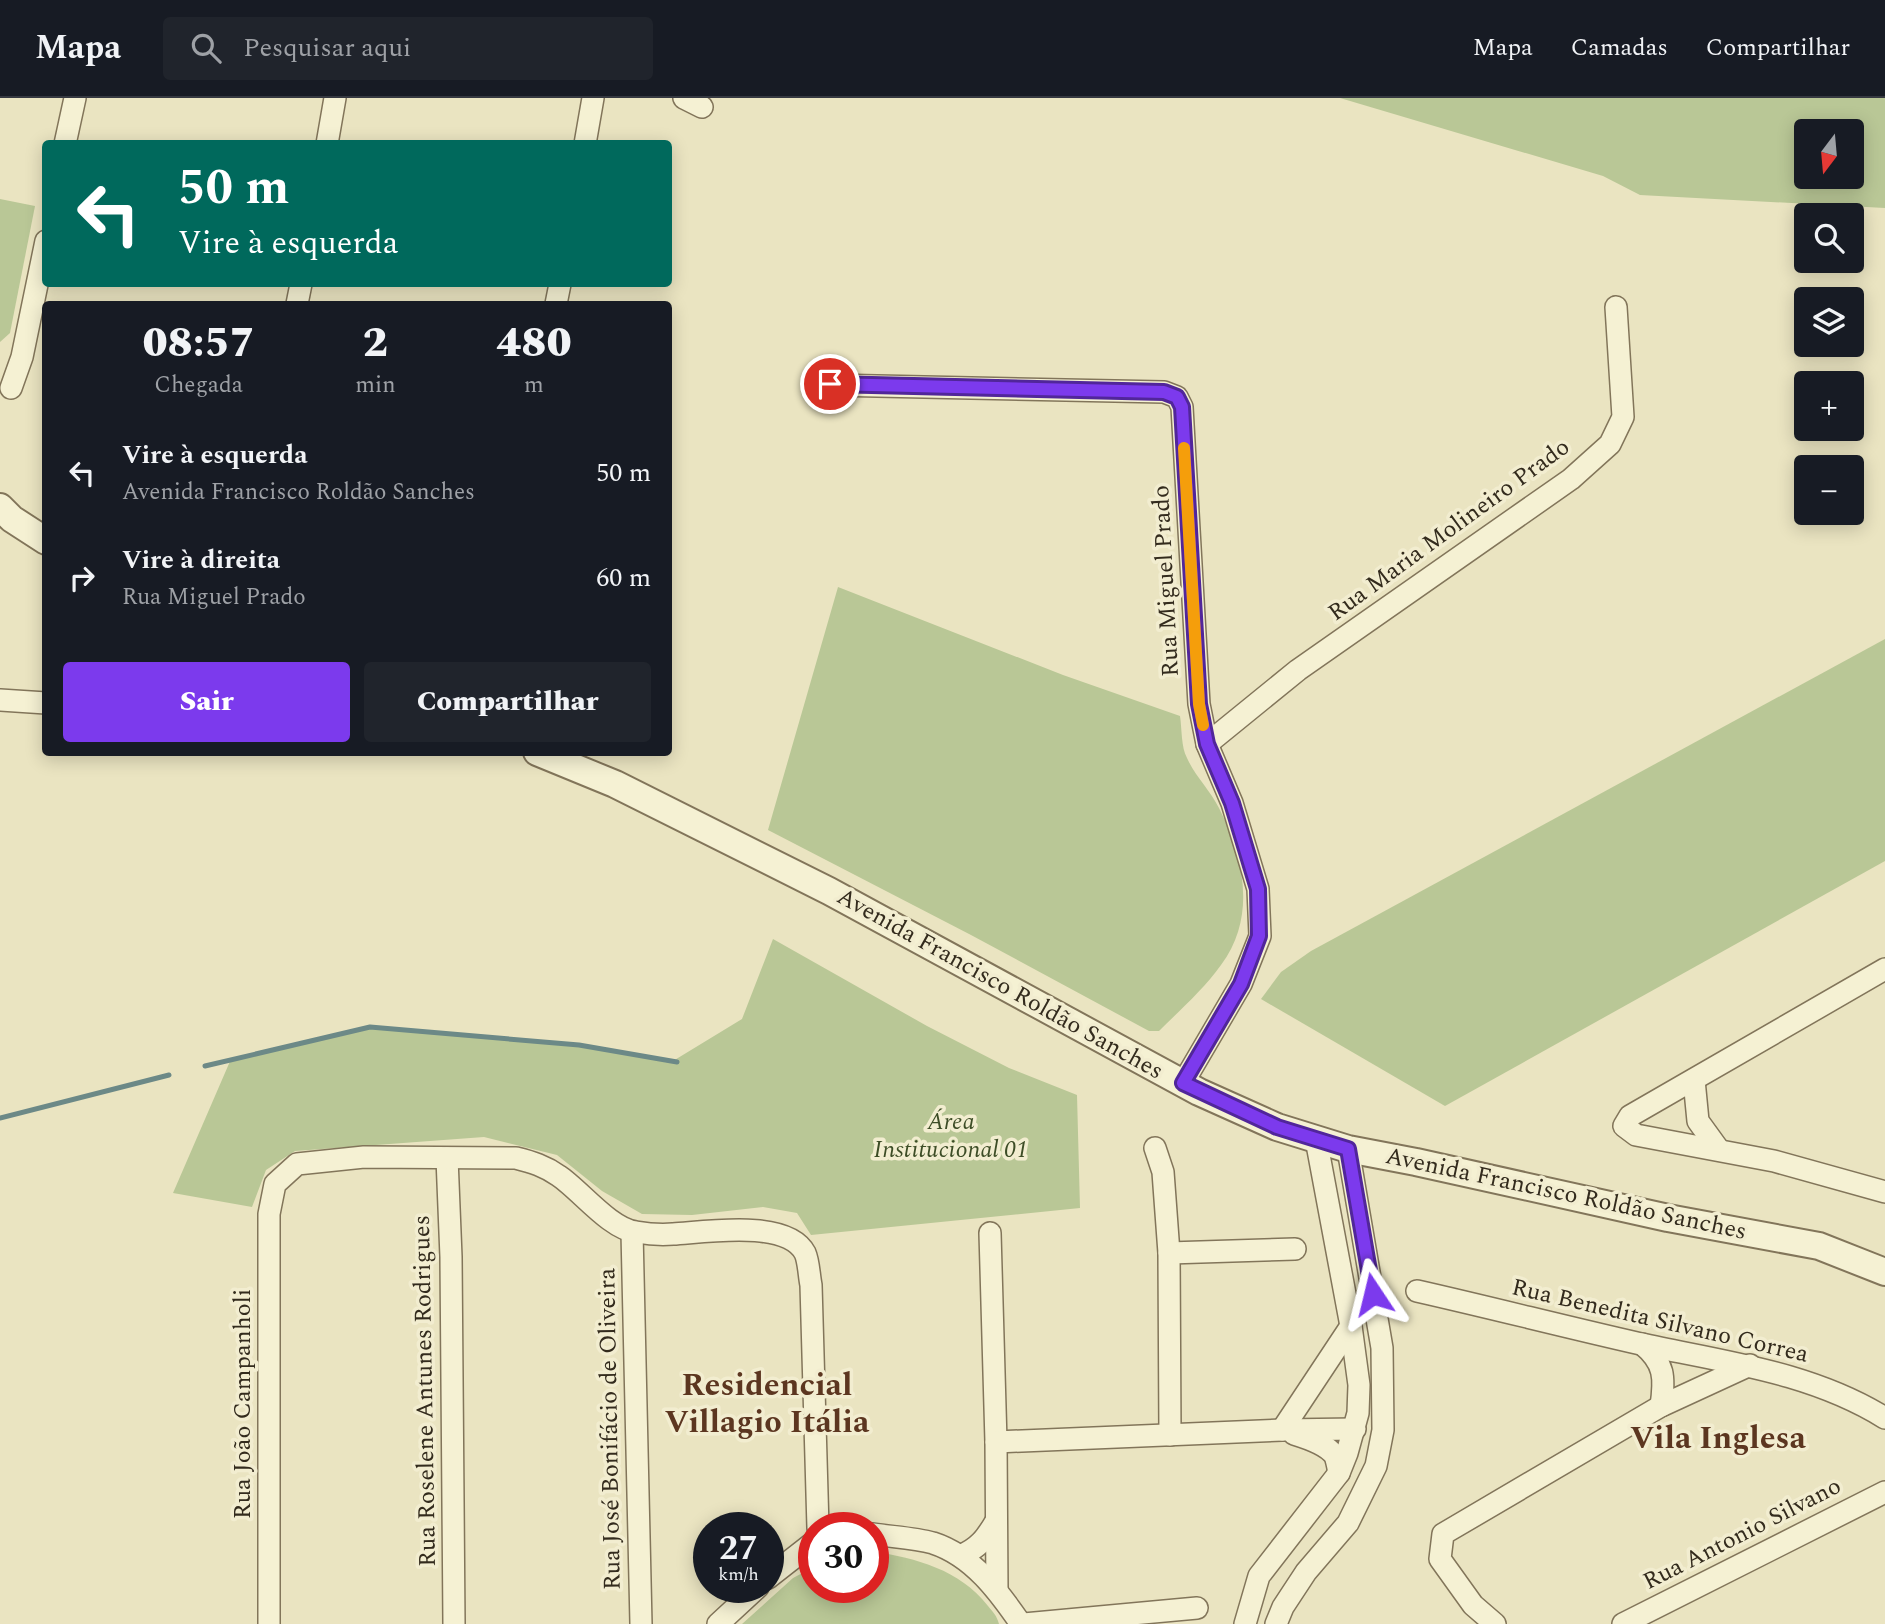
<!DOCTYPE html>
<html lang="pt">
<head>
<meta charset="utf-8">
<style>
	body { margin:0; font-family:Spectral,serif; background:#20242c; color:#f1f3f6; height:100vh; display:flex; flex-direction:column; font-size:26px; white-space:nowrap }
	* { box-sizing:border-box; margin:0 }
	p { font-size:23px; color:#9ea1a6 }
	.icon { flex:none; width:38px; height:38px; fill:none; stroke:currentColor; stroke-width:2; stroke-linecap:round; stroke-linejoin:round }
	.map { position:relative; flex:1; overflow:hidden }
	.details { position:absolute; left:42px; top:203px; width:630px; height:455px; display:flex; flex-direction:column; background:#171b24; border-radius:7px; box-shadow:0 4px 18px #0003 }
	.details>* { flex:none }
	.banner { position:absolute; left:42px; top:42px; width:630px; height:147px; border-radius:7px; box-shadow:0 4px 18px #0003; background:#00695c; color:#fff; overflow:hidden }
	.needle { width:46px; rotate:196deg }
	.controls { position:absolute; left:1794px; top:21px; display:grid; gap:14px }
	.controls a { display:grid; place-items:center; width:70px; height:70px; border-radius:7px; background:#171b24; box-shadow:0 4px 18px #0003; font-size:35px }
	.speed { position:absolute; left:693px; top:1414px; display:flex; gap:14px; font-size:35px; font-weight:700; text-align:center }
	.speed>* { display:grid; place-content:center; width:91px; height:91px; border-radius:50%; background:#171b24; box-shadow:0 4px 18px #0003; line-height:1 }
	.speed small { font-size:18px; font-weight:400 }
	.speed .limit { border:10px solid #d22; background:#fff; color:#111 }
	.pin { position:absolute; display:grid; place-items:center; width:60px; height:60px; color:#fff; margin:-30px; border:4px solid #fff; border-radius:50%; box-shadow:0 2px 7px #0007 }
	.me { position:absolute; width:77px; margin:-38px; rotate:350deg; stroke-linejoin:round; filter:drop-shadow(0 0 5px #0008) }
	.turn { display:flex; align-items:center; gap:24px; height:147px; padding:0 21px; font-size:32px }
	.turn .icon { width:91px; height:91px; stroke-width:2.5 }
	.turn b { display:block; font-size:49px; line-height:60px }
	.eta { display:flex; justify-content:space-evenly; align-items:center; height:119px; text-align:center }
	.eta b { font-size:42px; font-weight:800; line-height:49px }
	.primary-button { display:flex; gap:14px; margin-top:auto; padding:14px 21px }
	.primary-button a { flex:1; height:80px; border-radius:7px; background:#7c3aed; color:#fff; font-size:28px; font-weight:800; line-height:80px; text-align:center }
	.primary-button a+a { background:#20242c; color:#f1f3f6 }
	ul { padding:0; list-style:none }
	li { display:flex; align-items:center; gap:21px; height:105px; padding:0 21px }
	li div { flex:1 }
	li b { display:block; font-size:26px }
	li em { font-style:normal }
	header { display:flex; align-items:center; gap:42px; box-sizing:border-box; height:98px; padding:0 35px; background:#171b24; border-bottom:2px solid #363941 }
	header strong { font-size:33px }
	nav { display:flex; gap:38px; margin-inline-start:auto; font-size:24px }
	.search { width:490px; height:63px; background:#20242c; display:flex; align-items:center; gap:18px; box-sizing:border-box; padding:0 24px; border-radius:7px; color:#9ea1a6; font-size:26px }
	.map>svg:first-child { display:block }
	.green { fill:#b9c796; fill-rule:evenodd }
	.lines { fill:none; stroke-linecap:round; stroke-linejoin:round }
	.stream { stroke:#6c8987; stroke-width:5 }
	.minor-casing { stroke:#82755a; stroke-width:24 }
	.tertiary-casing { stroke:#82755a; stroke-width:30 }
	.minor { stroke:#f5f1d3; stroke-width:21 }
	.tertiary { stroke:#f5f1d3; stroke-width:26 }
	.route-casing { stroke:#51269a; stroke-width:18 }
	.route { stroke:#7c3aed; stroke-width:12 }
	.slow { stroke:#f59e0b; stroke-width:12 }
	.labels { text-anchor:middle; dominant-baseline:central; stroke-width:7; stroke-linejoin:round; paint-order:stroke }
	.street-label { font-size:24px; fill:#332b1d; stroke:#f2edd0 }
	.park-label { font-size:24px; font-style:italic; fill:#3d4d26; stroke:#f2edd0 }
	.district-label { font-size:32px; font-weight:bold; fill:#5c3620; stroke:#f2edd0 }
</style>
</head>
<body>
<header>
<strong>Mapa</strong>
<div class="search"><svg class="icon" aria-label="search" viewBox="0 0 24 24"><circle cx="10" cy="10" r="6"/><path d="M15 15l6 6"/></svg>Pesquisar aqui</div>
<nav><a>Mapa</a><a>Camadas</a><a>Compartilhar</a></nav>
</header>
<div class="map">
<svg width="1885" height="1526" viewBox="0 0 1885 1526">
	<rect width="100%" height="100%" fill="#eae4c1"/>
	<!-- green -->
	<g class="green">
		<path d="M1340,0H1885V110L1640,97L1603,78ZM1852,33V79H1806V33Z"/>
		<polygon points="0,101 35,108 10,235 0,244"/>
		<path d="M838,489L1063,577L1180,618C1182,631 1181,649 1187,660C1195,678 1210,692 1219,710C1244,759 1257,819 1221,867C1204,891 1180,912 1159,933H1149L971,837L768,732Z"/>
		<polygon points="1885,541 1885,763 1445,1008 1261,901 1281,874 1311,853"/>
		<polygon points="773,841 927,928 1009,970 1077,997 1080,1110 811,1137 797,1115 763,1109 692,1117 642,1116 602,1093 557,1057 484,1039 295,1053 266,1072 252,1109 173,1095 231,961 370,929 579,947 673,963 742,921"/>
		<path d="M873,1453C917,1461 959,1471 988,1508C993,1514 997,1518 999,1526H742L793,1480L814,1469V1489H873Z"/>
	</g>
	<g class="lines">
		<!-- stream -->
		<g class="stream">
			<polyline points="205,968 370,929 579,947 677,964"/>
			<polyline points="0,1020 169,977"/>
		</g>
		<!-- minor casing -->
		<g class="minor-casing">
			<g id="minor">
				<polyline points="684,0 702,9"/>
				<polyline points="65,46 75,0"/>
				<polyline points="327,46 335,0"/>
				<polyline points="585,46 593,0"/>
				<polyline points="297,206 301,186"/>
				<polyline points="556,206 560,186"/>
				<polyline points="830,287 1164,294 1177,299 1182,309 1199,606 1207,646 1232,705 1258,791 1260,838 1241,886 1183,985"/>
				<polyline points="11,290 22,259 46,143"/>
				<polyline points="0,602 46,605"/>
				<polyline points="1207,646 1298,572 1571,381 1610,346 1623,319 1616,209"/>
				<polyline points="1885,871 1630,1018 1624,1028 1636,1037 1774,1063 1885,1094"/>
				<polyline points="1694,982 1698,1023 1719,1052"/>
				<polyline points="1155,1050 1163,1074 1169,1155 1170,1337"/>
				<polyline points="447,1060 451,1159 454,1526"/>
				<polyline points="632,1134 641,1526"/>
				<polyline points="990,1135 996,1344 997,1492"/>
				<polyline points="1169,1155 1295,1151"/>
				<path d="M1417,1193C1492,1210 1566,1229 1641,1246C1724,1264 1811,1274 1885,1320"/>
				<path d="M1642,1246C1665,1265 1665,1280 1661,1308"/>
				<polyline points="1282,1332 1351,1228"/>
				<path d="M1294,1336C1307,1340 1327,1346 1335,1358C1337,1363 1338,1370 1339,1375"/>
				<polyline points="996,1344 1282,1332 1355,1331"/>
				<path d="M873,1436C893,1439 915,1440 933,1445C973,1458 999,1494 1021,1526"/>
				<path d="M960,1458C979,1450 986,1440 996,1423"/>
				<polyline points="768,1480 814,1444"/>
				<path d="M269,1526V1116L275,1086L297,1066L364,1059L516,1060C532,1064 545,1068 559,1078C580,1092 610,1131 636,1134C648,1136 661,1137 673,1136C706,1134 787,1121 805,1155C809,1164 809,1178 811,1187L818,1430"/>
				<polyline points="718,1526 758,1489"/>
				<polyline points="1024,1526 1197,1510"/>
				<polyline points="1245,1526 1259,1478 1339,1375 1347,1355 1358,1315 1359,1287 1351,1228 1316,1041"/>
				<polyline points="1276,1526 1283,1509 1306,1474 1348,1425 1376,1368 1383,1332 1382,1250 1348,1051"/>
				<polyline points="1495,1526 1473,1507 1440,1461 1443,1436 1661,1308 1750,1267"/>
				<polyline points="1623,1526 1885,1394"/>
			</g>
		</g>
		<!-- tertiary casing -->
		<g class="tertiary-casing">
			<g id="tertiary">
				<polyline points="0,409 12,421 46,443"/>
				<polyline points="537,654 615,686 829,793 1199,994 1277,1029 1348,1051 1416,1064 1668,1120 1819,1148 1885,1174"/>
			</g>
		</g>
		<!-- minor -->
		<use href="#minor" class="minor"/>
		<!-- tertiary -->
		<use href="#tertiary" class="tertiary"/>
	</g>
	<g class="lines">
		<!-- route casing -->
		<g class="route-casing">
			<polyline id="route" points="830,286 1164,294 1177,299 1182,309 1199,606 1207,646 1232,705 1258,791 1259,838 1241,886 1183,985 1277,1029 1348,1051 1373,1196"/>
		</g>
		<!-- route -->
		<use href="#route" class="route"/>
		<!-- slow -->
		<polyline class="slow" points="1184,350 1199,606 1203,627"/>
	</g>
	<g class="labels">
		<!-- street labels -->
		<g class="street-label">
			<text transform="translate(1449 432) rotate(-36)">Rua Maria Molineiro Prado</text>
			<text transform="translate(1166 483) rotate(-93)">Rua Miguel Prado</text>
			<text transform="translate(1000 886) rotate(29)">Avenida Francisco Roldão Sanches</text>
			<text transform="translate(1566 1096) rotate(12)">Avenida Francisco Roldão Sanches</text>
			<text transform="translate(1660 1223) rotate(13)">Rua Benedita Silvano Correa</text>
			<text transform="translate(425 1293) rotate(-91)">Rua Roselene Antunes Rodrigues</text>
			<text transform="translate(243 1306) rotate(-90)">Rua João Campanholi</text>
			<text transform="translate(610 1331) rotate(-91)">Rua José Bonifácio de Oliveira</text>
			<text transform="translate(1742 1436) rotate(-27)">Rua Antonio Silvano</text>
		</g>
		<!-- park labels -->
		<g class="park-label">
			<text x="951" y="1024">Área<tspan x="951" dy="28">Institucional 01</tspan></text>
		</g>
		<!-- district labels -->
		<g class="district-label">
			<text x="767" y="1287">Residencial<tspan x="767" dy="37">Villagio Itália</tspan></text>
			<text x="1718" y="1340">Vila Inglesa</text>
		</g>
	</g>
</svg>
<div class="controls">
<a><svg class="needle" viewBox="-14 -14 28 28"><path d="M0-13l5 13h-10z" fill="#e53935"/><path d="M0 13l5-13h-10z" fill="#9ea1a6"/></svg></a>
<a><svg class="icon" aria-label="search" viewBox="0 0 24 24"><circle cx="10" cy="10" r="6"/><path d="M15 15l6 6"/></svg></a>
<a><svg class="icon" aria-label="layers" viewBox="0 0 24 24"><path d="M12 4l9 5-9 5-9-5zM3 14l9 5 9-5"/></svg></a>
<a>+</a>
<a>−</a>
</div>
<div class="speed"><div>27<small>km/h</small></div><div class="limit">30</div></div>
<div class="pin" style="left:830px;top:286px;background:#d93025"><svg class="icon" aria-label="arrive" viewBox="0 0 24 24"><path d="M6 21V4h12l-3 4 3 4H6"/></svg></div>
<svg class="me" style="left:1373px;top:1196px" viewBox="-20 -20 40 40"><path d="M0-17L14 15 0 8-14 15z" fill="#7c3aed" stroke="#fff" stroke-width="4"/></svg>
<div class="banner">
<div class="turn"><svg class="icon" aria-label="left" viewBox="0 0 24 24"><path d="M17 20v-9H6M10 6l-5 5 5 5"/></svg><div><b>50 m</b>Vire à esquerda</div></div>
</div>
<section class="details">
<div class="eta">
<div><b>08:57</b><p>Chegada</p></div>
<div><b>2</b><p>min</p></div>
<div><b>480</b><p>m</p></div>
</div>
<ul>
<li><svg class="icon" aria-label="left" viewBox="0 0 24 24"><path d="M17 20v-9H6M10 6l-5 5 5 5"/></svg><div><b>Vire à esquerda</b><p>Avenida Francisco Roldão Sanches</p></div><em>50 m</em></li>
<li><svg class="icon" aria-label="right" viewBox="0 0 24 24"><path d="M7 20v-9h11M14 6l5 5-5 5"/></svg><div><b>Vire à direita</b><p>Rua Miguel Prado</p></div><em>60 m</em></li>
</ul>
<div class="primary-button"><a>Sair</a><a>Compartilhar</a></div>
</section>
</div>
</body>
</html>
